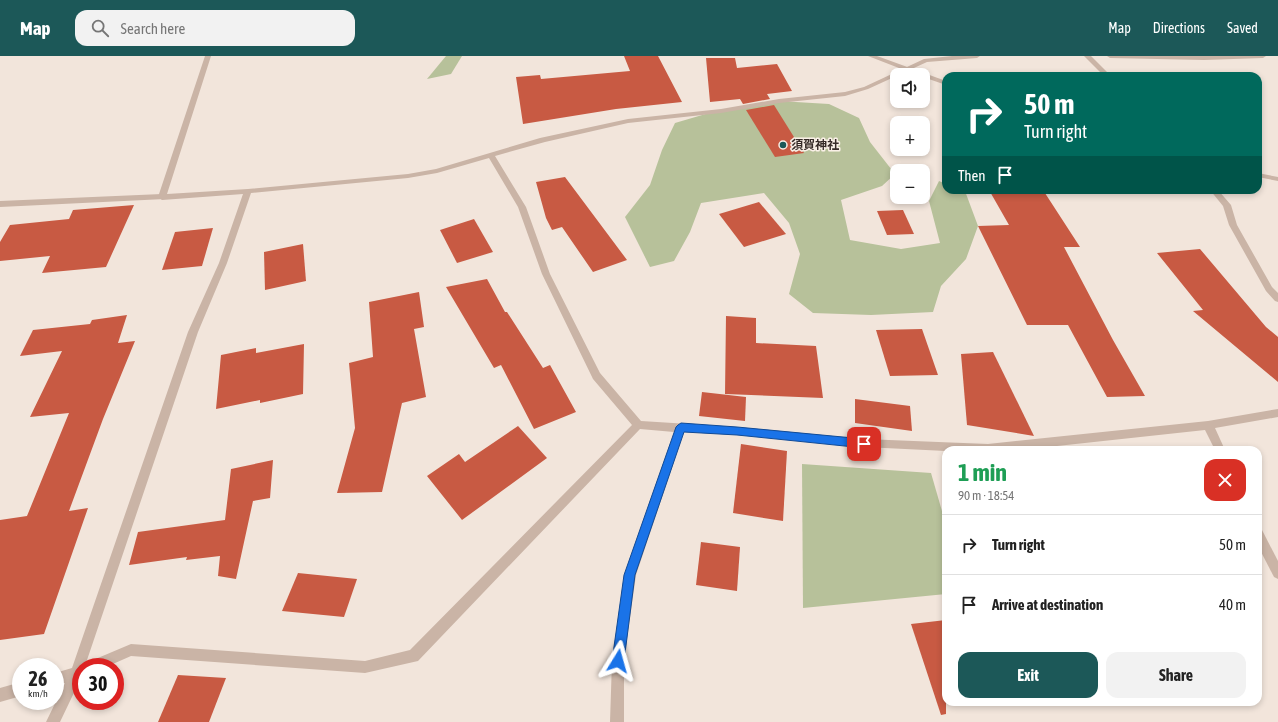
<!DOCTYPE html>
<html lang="en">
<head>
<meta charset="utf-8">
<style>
	body { margin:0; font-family:"Asap Condensed","Noto Sans JP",sans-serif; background:#f2f2f2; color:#222; height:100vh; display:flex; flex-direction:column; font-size:15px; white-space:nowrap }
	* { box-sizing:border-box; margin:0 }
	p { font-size:13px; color:#767676 }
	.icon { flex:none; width:22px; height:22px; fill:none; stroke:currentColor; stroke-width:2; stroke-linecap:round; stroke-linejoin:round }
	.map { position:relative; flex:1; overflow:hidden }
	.side { position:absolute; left:942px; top:390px; width:320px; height:260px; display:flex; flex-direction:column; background:#fff; border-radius:12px; box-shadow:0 2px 6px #0003 }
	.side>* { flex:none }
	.banner { position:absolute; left:942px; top:16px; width:320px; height:122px; border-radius:12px; box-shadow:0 2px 6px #0003; background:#00695c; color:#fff; overflow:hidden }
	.controls { position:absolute; left:890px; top:12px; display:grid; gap:8px }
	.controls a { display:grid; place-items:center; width:40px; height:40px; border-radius:8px; background:#fff; box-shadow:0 2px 6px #0003; font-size:20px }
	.speed { position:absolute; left:12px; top:602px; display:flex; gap:8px; font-size:20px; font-weight:700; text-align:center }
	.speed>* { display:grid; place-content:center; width:52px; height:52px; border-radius:50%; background:#fff; box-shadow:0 2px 6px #0003; line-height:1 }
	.speed small { font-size:10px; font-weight:400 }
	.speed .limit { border:6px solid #d22; background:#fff; color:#111 }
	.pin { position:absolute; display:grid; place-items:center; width:34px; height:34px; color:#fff; margin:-17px; border-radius:8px; box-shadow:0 2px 6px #0006 }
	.me { position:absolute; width:44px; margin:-22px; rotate:8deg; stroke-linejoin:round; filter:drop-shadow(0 0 3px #0008) }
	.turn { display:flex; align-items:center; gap:14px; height:84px; padding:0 16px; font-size:18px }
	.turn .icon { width:52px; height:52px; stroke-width:2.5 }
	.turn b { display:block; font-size:28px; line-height:34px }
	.then { display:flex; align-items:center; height:38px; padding:0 16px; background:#0003; gap:8px; font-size:15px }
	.round { display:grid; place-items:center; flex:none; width:42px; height:42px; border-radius:12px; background:#f2f2f2 }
	.overview { display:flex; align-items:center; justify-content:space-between; height:68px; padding:0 16px }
	h1 { font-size:24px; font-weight:700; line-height:30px; color:#1e9e55 }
	.cta { display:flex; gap:8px; margin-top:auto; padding:8px 16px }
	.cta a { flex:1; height:46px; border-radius:12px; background:#1c5858; color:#fff; font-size:16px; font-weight:700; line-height:46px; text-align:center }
	.cta a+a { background:#f2f2f2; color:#222 }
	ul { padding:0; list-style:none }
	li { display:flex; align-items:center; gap:12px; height:60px; padding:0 16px; border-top:1px solid #e0e0e0 }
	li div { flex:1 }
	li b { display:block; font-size:15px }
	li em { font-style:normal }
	header { display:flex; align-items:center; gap:24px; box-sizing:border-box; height:56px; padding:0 20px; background:#1c5858; color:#fff }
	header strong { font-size:19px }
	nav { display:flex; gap:22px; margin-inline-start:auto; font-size:14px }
	.search { width:280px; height:36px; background:#f2f2f2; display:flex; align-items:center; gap:10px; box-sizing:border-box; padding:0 14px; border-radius:12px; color:#767676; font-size:15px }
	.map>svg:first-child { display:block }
	.green { fill:#b7c19a }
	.building { fill:#c85a43 }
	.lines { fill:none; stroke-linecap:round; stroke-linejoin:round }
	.minor { fill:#cab4a6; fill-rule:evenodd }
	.tertiary { fill:#cab4a6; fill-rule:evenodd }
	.route { fill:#1a73e8; stroke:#114b97 }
	.poi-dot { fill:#1c5858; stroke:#faf0e7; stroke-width:1.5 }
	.labels { text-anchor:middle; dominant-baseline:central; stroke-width:3; stroke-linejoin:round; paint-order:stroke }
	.far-poi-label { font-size:12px; font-weight:bold; fill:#362b27; stroke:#faf0e7; text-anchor:start }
</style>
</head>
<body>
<header>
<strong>Map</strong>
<div class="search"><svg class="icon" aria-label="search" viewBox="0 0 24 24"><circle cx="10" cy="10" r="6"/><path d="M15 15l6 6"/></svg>Search here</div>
<nav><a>Map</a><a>Directions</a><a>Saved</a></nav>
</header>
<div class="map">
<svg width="1278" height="666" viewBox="0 0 1278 666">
	<rect width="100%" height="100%" fill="#f2e5db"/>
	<!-- green -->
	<g class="green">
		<polygon points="446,0 462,0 451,18 427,23"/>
		<polygon points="779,45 829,48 859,62 870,86 895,118 882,130 841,144 850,184 901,193 940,187 929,145 939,125 946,128 946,134 965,135 978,170 966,203 941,230 933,256 871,259 813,257 789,238 800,198 789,167 764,137 701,147 690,176 674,205 650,211 625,161 650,129 662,94 675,67 709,57"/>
		<polygon points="802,408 931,417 946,469 946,538 803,552"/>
	</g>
	<!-- building -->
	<g class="building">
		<polygon points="624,0 658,0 682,46 616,53 523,68 516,21 540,19 541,23 630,15"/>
		<polygon points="706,2 735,2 737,12 777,8 792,35 767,38 770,43 743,48 740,43 710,46"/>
		<polygon points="774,49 804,97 775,101 746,54"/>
		<polygon points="565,121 627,204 593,216 562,171 552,174 546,162 536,126"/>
		<polygon points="989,134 1043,134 1080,191 1064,191 1113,284 1145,340 1107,341 1068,269 1027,269 978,170 1009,169"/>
		<polygon points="759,146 786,178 744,191 719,158"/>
		<polygon points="134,149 106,211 42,217 50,200 0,205 0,186 10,169 69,163 73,154"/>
		<polygon points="903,154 914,178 887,179 877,155"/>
		<polygon points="474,163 493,196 457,207 440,174"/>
		<polygon points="213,172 202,210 162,214 175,176"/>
		<polygon points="303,188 306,225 265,234 264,196"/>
		<polygon points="1200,193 1266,271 1278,281 1278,326 1193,255 1203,254 1157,197"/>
		<polygon points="487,223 505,256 507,256 543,312 550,309 576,356 534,373 501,309 494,312 446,231"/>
		<polygon points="419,236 424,271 414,273 426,341 402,347 382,436 337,437 355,372 349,307 373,301 369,246"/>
		<polygon points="127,259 118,287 135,285 103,363 69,455 88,452 44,578 0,584 0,464 27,460 69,357 30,361 62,295 20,300 33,274 90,268 92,264"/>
		<polygon points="726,260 756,262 756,287 816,290 823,342 725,338"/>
		<polygon points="922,273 938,319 890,320 876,274"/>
		<polygon points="304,288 303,338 260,347 260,344 216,353 221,299 256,292 256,297"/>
		<polygon points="993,296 1034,380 967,369 961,298"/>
		<polygon points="702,336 746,341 745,365 699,360"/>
		<polygon points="855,343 910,350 912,375 855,367"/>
		<polygon points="518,370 547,402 462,464 427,420 459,398 465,406"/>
		<polygon points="741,388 787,395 783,465 733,457"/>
		<polygon points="273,404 270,442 253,445 236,523 218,520 220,500 186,504 187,501 129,509 138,476 225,464 231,413"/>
		<polygon points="701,486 740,491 737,535 696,529"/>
		<polygon points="298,517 357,523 344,561 282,555"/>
		<polygon points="946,564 946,658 941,659 911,568"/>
		<polygon points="178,619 226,622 209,666 158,666"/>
	</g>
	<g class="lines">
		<!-- minor -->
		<g class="minor">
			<path d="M205,0H211L167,138L248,133L408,118L436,113L540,82L628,63L721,53L779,43L845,36L864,31L924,3L952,0H980L977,2L927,6L868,33L845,40L779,47L721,57L628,67L545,86L495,100L526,151L550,218L600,317L641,365L737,371L864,383L988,388L1208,365L1278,353V361L1215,372L1225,394H1215L1205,374L1020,394H946V395L864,391L737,379L684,376L636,519L624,605V666H610L612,605L624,519L674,376L640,373L418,605L365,617L131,600L106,611H81V622L60,666H46L65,627L55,631V617L72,612L188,276L219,207L243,138L162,144L158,141ZM489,102L518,151L542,218L593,323L632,369L410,594L365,605L131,588L86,607L198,276L227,207L251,137L408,122L437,117Z"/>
			<polygon points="1084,0 1091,0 1111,20 1104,20"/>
			<polygon points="1107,0 1266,0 1263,2 1204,4 1110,2"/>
			<polygon points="1210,134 1218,134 1231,149 1237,169 1272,231 1278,237 1278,246 1275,245 1266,235 1229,169 1223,150"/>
			<polygon points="1258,473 1262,474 1278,505 1278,523 1274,521 1258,490"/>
			<polygon points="21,626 21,640 0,646 0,632"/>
		</g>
		<!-- tertiary -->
		<g class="tertiary">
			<polygon points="868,0 877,0 946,25 946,29 923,21 923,19 917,19"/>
			<polygon points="1258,117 1278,121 1278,125 1258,121"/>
			<polygon points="162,138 166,141 165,143 0,151 0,145"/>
		</g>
	</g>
	<!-- route -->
	<polygon class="route" points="681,367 737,371 864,383 867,385 868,388 867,390 864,392 737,379 684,376 635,519 624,605 622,609 618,611 614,609 612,605 624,519 676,371 678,369"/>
	<!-- markers -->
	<circle class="poi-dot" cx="783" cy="89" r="4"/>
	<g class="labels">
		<!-- far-poi labels -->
		<g class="far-poi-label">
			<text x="791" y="89">須賀神社</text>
		</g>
	</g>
</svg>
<div class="controls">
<a><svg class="icon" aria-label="sound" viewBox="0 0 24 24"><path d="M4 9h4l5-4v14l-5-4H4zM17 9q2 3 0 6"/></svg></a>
<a>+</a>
<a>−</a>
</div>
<div class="speed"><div>26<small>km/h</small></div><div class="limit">30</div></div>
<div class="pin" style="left:864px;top:388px;background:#d93025"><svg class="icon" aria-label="arrive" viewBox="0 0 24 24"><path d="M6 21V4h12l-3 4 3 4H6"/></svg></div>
<svg class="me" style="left:618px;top:605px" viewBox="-20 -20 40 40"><path d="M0-17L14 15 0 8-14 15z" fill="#1a73e8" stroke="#fff" stroke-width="4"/></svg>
<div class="banner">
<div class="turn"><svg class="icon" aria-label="right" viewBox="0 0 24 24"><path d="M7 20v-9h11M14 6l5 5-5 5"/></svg><div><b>50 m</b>Turn right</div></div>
<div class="then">Then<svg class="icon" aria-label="arrive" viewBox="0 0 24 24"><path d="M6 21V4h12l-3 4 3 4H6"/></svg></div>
</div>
<section class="side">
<div class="overview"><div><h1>1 min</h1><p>90 m · 18:54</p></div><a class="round" style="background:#d93025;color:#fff"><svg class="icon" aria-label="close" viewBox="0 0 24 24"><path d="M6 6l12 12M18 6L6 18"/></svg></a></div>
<ul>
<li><svg class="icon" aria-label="right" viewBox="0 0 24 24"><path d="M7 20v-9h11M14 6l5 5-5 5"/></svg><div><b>Turn right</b></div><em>50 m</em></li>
<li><svg class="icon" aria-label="arrive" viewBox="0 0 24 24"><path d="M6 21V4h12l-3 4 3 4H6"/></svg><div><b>Arrive at destination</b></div><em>40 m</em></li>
</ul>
<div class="cta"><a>Exit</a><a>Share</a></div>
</section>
</div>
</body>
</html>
